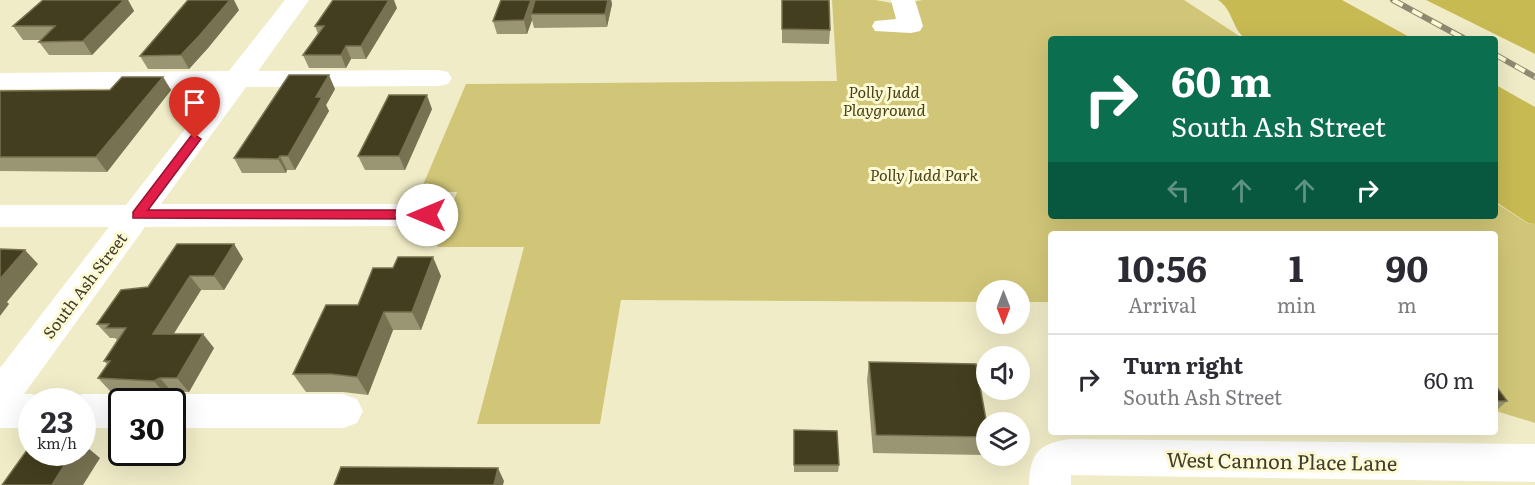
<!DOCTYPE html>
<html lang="en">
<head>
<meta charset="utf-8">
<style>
	body { margin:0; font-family:Literata,serif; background:#f2f2f3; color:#2b2b33; height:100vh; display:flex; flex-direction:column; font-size:22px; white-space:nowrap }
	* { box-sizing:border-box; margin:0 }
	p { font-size:20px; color:#7c7c81 }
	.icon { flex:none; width:33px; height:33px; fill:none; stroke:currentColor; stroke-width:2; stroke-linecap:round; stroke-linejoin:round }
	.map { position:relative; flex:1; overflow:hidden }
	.side { position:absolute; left:1048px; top:231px; width:450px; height:204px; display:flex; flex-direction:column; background:#fff; border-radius:6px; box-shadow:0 6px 24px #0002 }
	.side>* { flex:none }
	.hud { position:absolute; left:1048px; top:36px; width:450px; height:183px; border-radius:6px; box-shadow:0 6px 24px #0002; background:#0b6e4f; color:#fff; overflow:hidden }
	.needle { width:39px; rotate:180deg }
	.buttons { position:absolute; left:976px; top:280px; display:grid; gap:12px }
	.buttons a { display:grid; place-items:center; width:54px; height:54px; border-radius:50%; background:#fff; box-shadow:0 6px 24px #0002; font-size:30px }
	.speed { position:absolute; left:18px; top:388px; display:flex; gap:12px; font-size:30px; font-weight:700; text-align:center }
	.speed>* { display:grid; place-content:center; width:78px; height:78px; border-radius:50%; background:#fff; box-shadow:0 6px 24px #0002; line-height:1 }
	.speed small { font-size:15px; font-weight:400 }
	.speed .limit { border:3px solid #111; border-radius:9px; background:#fff; color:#111 }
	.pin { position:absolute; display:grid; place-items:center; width:51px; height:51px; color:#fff; margin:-62px -26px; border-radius:50% 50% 50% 0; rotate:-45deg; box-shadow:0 0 6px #0007 }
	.pin .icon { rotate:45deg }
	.me { position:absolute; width:66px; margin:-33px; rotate:270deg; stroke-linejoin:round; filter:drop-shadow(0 0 4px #0008) }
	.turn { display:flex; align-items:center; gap:21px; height:126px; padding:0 24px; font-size:27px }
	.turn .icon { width:78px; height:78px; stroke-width:2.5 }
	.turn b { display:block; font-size:42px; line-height:51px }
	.lanes { display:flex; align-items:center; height:57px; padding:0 24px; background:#0003; justify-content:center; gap:30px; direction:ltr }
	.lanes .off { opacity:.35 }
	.eta { display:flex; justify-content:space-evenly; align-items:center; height:102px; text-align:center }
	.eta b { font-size:36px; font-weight:700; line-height:42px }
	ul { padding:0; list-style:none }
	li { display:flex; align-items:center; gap:18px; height:90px; padding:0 24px; border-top:2px solid #e1e1e2 }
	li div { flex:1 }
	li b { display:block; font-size:22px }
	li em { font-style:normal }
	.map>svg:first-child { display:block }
	.green { fill:#d1c677 }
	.forest { fill:#c8ba53 }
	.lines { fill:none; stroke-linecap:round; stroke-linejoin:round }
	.minor { fill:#fff; fill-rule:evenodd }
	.rail-casing { stroke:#8d8a72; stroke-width:6 }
	.rail { stroke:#fefad4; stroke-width:4; stroke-dasharray:11; stroke-linecap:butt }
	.wall { fill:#9a9573 }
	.shaded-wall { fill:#777251 }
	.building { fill:#433e1f; stroke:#777251; stroke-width:1.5 }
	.route { fill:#e11d48; stroke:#92132f; stroke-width:1.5 }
	.labels { text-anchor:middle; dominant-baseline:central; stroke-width:6; stroke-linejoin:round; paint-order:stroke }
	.park-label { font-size:16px; font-style:italic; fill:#474216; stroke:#fefad4 }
	.street-label { font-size:16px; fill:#3e3c2d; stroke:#fefad4 }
	.near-street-label { font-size:20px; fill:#3e3c2d; stroke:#fefad4 }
</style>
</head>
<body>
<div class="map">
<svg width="1535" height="485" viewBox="0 0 1535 485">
	<rect width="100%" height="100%" fill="#f0ecc7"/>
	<!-- green -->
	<polygon class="green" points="832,0 875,0 898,4 923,0 1184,0 1244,39 1052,39 1052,216 1496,216 1496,203 1527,223 1535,224 1535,423 1496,411 1496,234 1052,234 1051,302 1020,302 1020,291 987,291 987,302 621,300 600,424 477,424 524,247 437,247 457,192 420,192 466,84 837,81"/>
	<!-- forest -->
	<g class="forest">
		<path d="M1218,0H1342L1413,39H1246C1232,30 1233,9 1218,0Z"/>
		<polygon points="1426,0 1535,0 1535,54"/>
		<polygon points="1496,85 1535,107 1535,224 1528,223 1496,202"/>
	</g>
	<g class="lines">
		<!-- minor -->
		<g class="minor">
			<polygon points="285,0 309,0 258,71 439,70 448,72 452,78 448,84 439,86 246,87 161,204 427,204 438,207 443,215 438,223 427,226 145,227 24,394 32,394 47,402 32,402 32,428 0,428 0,368 109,227 0,227 0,205 126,205 217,88 0,89 0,73 229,71"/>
			<polygon points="891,0 915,0 923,26 920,31 911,33 875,31 872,26 875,21 896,19"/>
			<polygon points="82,394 122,394 137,402 122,402 122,428 82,428 82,402 67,402"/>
			<polygon points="172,394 343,394 357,399 363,411 357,423 343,428 172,428 172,402 157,402"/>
			<path d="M1070,439L1535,444V482L1071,475V485H1029C1030,453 1038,444 1070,439Z"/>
		</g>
		<!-- rail casing -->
		<g class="rail-casing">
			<g id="rail">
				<polyline points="1393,0 1465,39"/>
				<polyline points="1496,55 1535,77"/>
			</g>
		</g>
		<!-- rail -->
		<use href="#rail" class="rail"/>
	</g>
	<!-- wall -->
	<g class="wall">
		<polygon points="43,0 128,0 134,11 92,55 49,55 39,42 41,40 23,40 13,26"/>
		<polygon points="608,0 611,0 612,4 607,27 534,28 532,20 527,34 497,34 493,21"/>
		<polygon points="782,0 830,30 829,44 782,43"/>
		<polygon points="397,8 366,59 351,59 346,68 309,68 303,55 318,34 315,26"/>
		<polygon points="239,10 208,48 189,69 148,69 140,56"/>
		<polygon points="163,77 171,90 107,172 0,171 0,91 110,90"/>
		<polygon points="335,89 326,105 329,111 295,170 287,170 286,173 242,173 234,158"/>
		<polygon points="432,109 405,170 365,170 358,156"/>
		<polygon points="234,244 243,259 224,290 201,290 173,334 214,348 189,392 172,392 166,395 111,392 98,378 107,364 104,361 117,340 115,338 110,338 97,324 148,287"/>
		<polygon points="393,268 441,276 421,330 393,330 368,395 343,392 306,392 293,374 358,305"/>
		<polygon points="869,362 987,425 987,444 983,455 873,453 867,380"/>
		<polygon points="1496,386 1507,401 1496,411"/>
		<polygon points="794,430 839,465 838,472 794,472"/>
	</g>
	<!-- shaded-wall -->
	<g class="shaded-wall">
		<polygon points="124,0 128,0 134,11 92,55 83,41"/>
		<polygon points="230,0 234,0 239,10 208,48 189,69 181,55"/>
		<polygon points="389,0 394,0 397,8 366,59 361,46"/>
		<polygon points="531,0 535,0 531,14 532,20 527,34 524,20"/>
		<polygon points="608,0 611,0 612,4 607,27 605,14"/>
		<polygon points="346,46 351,59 346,68 341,55"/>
		<polygon points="329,75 335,89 326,105 329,111 295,170 288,156 316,97"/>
		<polygon points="163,77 171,90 107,172 96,157"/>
		<polygon points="427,95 432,109 405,170 399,156"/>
		<polygon points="280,156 287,170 286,173 278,159"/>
		<polygon points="234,244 243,259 224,290 214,276"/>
		<polygon points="25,250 38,264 7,302 9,304 0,316 0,279"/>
		<polygon points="433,257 441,276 421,330 412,312"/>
		<polygon points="190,276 201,290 165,348 153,334"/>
		<polygon points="384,312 393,330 368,395 357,377"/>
		<polygon points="203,334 214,348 189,392 177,378"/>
		<polygon points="160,378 172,392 166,395 154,381"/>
		<polygon points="82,443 100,458 83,485 52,485 72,453 82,453"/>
		<polygon points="498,468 504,481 503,485 494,485"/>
	</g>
	<!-- building -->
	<g class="building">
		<polygon points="43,0 124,0 83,41 39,42 55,26 13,26"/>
		<polygon points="188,0 230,0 200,35 181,55 140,56"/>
		<polygon points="333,0 389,0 361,46 346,46 341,55 303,55 324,26 315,26"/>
		<polygon points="501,0 531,0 524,20 493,21"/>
		<polygon points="535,0 608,0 605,14 531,14"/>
		<polygon points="782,0 829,0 830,30 782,29"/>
		<polygon points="289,75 329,75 316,97 322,97 288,156 280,156 278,159 234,158"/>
		<polygon points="122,77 163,77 96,157 0,157 0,91 110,90"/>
		<polygon points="389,95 427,95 399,156 358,156"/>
		<polygon points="177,244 234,244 214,276 190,276 153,334 203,334 177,378 160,378 154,381 98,378 110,361 104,361 126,328 106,328 109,324 97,324 121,290 148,287"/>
		<polygon points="0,249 25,250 0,279"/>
		<polygon points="398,257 433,257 412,312 384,312 357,377 331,374 293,374 326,305 358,305 373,268 393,268"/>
		<polygon points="869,362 976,364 987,425 987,437 876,435"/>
		<polygon points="1496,386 1507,401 1496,401"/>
		<polygon points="794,430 837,431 839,465 794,465"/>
		<polygon points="32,443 32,453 72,453 52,485 2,485"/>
		<polygon points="341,467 498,468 494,485 334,485"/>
	</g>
	<!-- route -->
	<polygon class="route" points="195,135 201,139 148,210 427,210 433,215 427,219 133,218 133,212 191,136"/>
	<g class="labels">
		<!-- park labels -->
		<g class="park-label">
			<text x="884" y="91">Polly Judd<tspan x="884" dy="18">Playground</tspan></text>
			<text x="924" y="174">Polly Judd Park</text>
		</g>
		<!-- street labels -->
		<g class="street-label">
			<text transform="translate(84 285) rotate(-53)">South Ash Street</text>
		</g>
		<!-- near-street labels -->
		<g class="near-street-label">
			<text transform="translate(1282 460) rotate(1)">West Cannon Place Lane</text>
		</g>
	</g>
</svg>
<div class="buttons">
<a><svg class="needle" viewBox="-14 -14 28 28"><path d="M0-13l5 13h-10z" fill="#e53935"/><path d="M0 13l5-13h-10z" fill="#7c7c81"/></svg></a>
<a><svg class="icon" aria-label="sound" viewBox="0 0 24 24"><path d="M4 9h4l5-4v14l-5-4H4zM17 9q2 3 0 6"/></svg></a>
<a><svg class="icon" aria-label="layers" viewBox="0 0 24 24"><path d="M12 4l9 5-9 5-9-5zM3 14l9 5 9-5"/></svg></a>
</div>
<div class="speed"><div>23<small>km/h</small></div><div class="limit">30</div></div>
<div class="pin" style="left:195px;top:139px;background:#d93025"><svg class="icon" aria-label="arrive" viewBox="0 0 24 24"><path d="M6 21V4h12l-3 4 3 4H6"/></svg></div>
<svg class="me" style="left:427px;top:215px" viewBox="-20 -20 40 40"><circle r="19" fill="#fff"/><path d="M0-13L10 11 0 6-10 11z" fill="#e11d48"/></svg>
<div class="hud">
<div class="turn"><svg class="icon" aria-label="right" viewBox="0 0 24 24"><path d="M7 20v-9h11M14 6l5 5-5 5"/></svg><div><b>60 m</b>South Ash Street</div></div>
<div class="lanes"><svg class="icon off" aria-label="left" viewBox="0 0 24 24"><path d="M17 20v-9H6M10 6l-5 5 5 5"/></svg><svg class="icon off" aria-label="ahead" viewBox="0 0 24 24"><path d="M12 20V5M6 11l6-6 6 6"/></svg><svg class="icon off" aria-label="ahead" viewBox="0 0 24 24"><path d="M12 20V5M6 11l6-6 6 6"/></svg><svg class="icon" aria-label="right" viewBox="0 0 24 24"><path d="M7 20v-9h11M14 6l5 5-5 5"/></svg></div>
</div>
<section class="side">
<div class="eta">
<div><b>10:56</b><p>Arrival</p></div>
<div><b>1</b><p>min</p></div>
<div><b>90</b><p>m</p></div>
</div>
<ul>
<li><svg class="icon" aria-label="right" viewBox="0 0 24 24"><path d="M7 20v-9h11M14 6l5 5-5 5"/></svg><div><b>Turn right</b><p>South Ash Street</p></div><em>60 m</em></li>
</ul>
</section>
</div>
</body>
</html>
